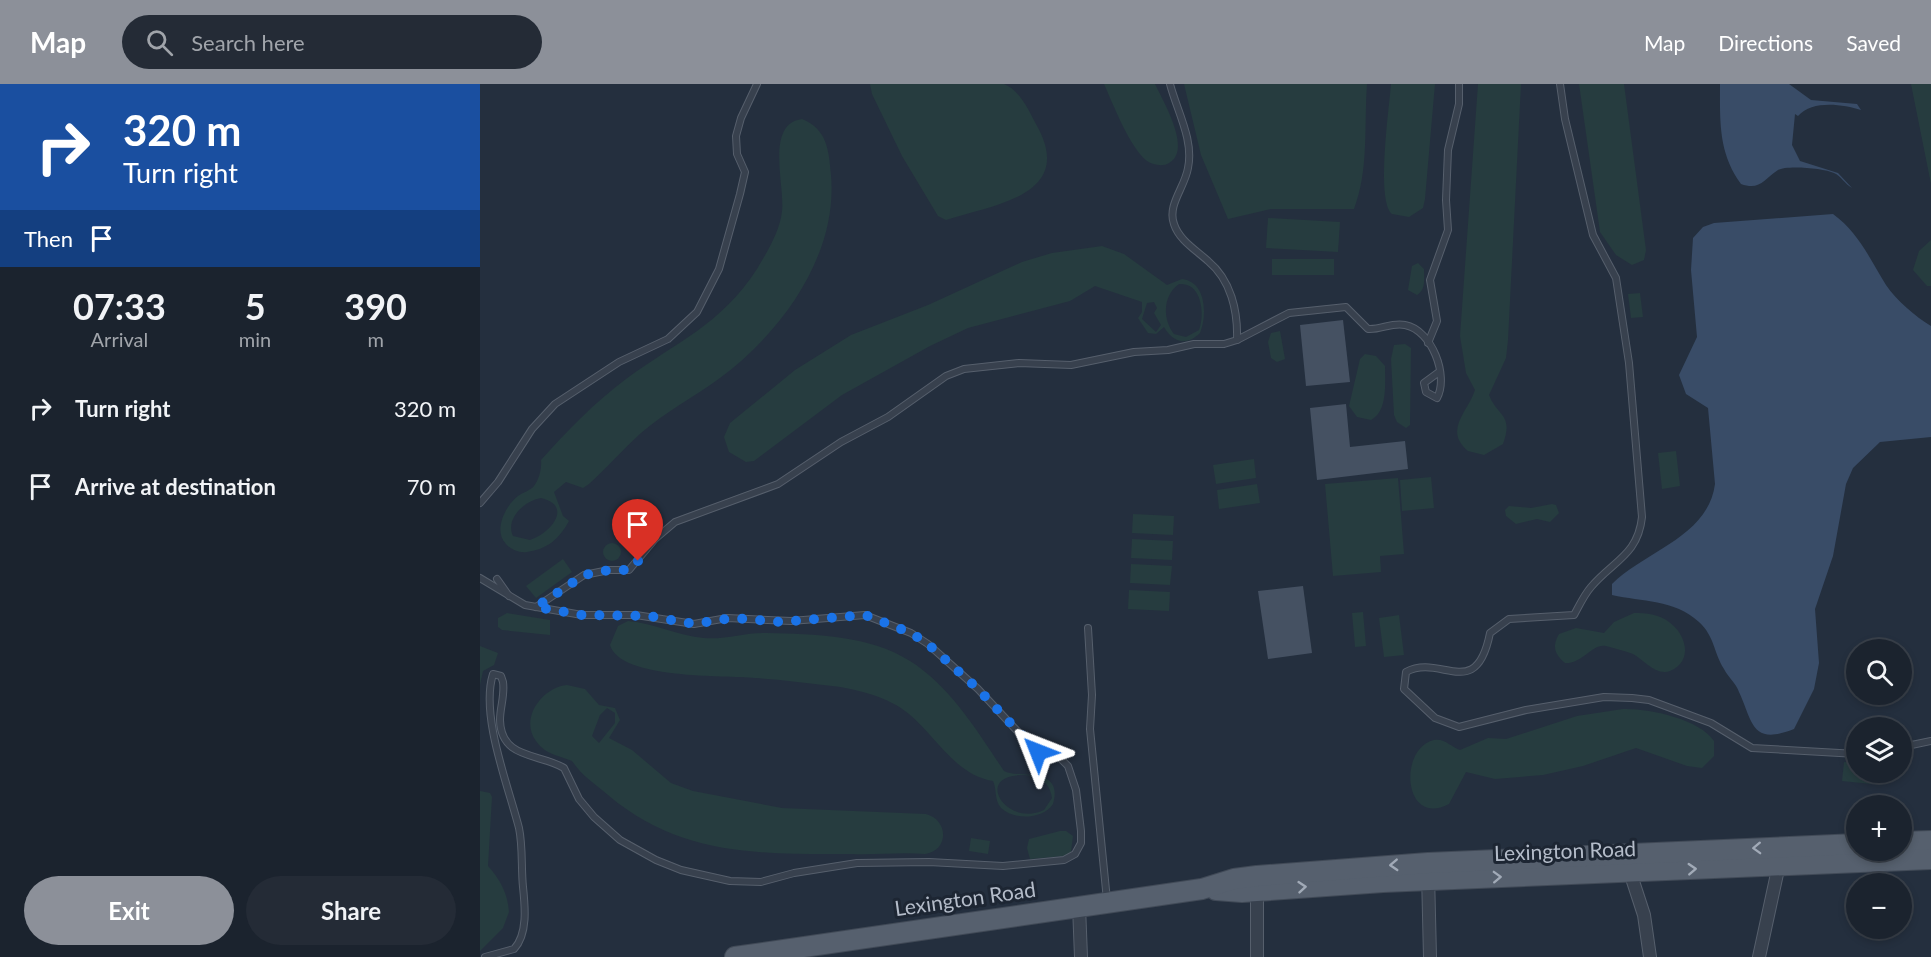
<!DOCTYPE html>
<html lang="en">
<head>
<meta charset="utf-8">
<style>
	body { margin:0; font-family:Lato,sans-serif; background:#242b36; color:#f1f3f6; height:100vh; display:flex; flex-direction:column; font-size:22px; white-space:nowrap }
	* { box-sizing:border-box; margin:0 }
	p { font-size:20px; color:#a0a4aa }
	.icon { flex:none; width:33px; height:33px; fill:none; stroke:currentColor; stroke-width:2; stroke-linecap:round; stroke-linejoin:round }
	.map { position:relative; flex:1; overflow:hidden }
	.panel { display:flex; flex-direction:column; background:#1b232e; width:480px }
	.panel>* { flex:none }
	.banner { background:#1a4fa0; color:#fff; overflow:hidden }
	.tools { position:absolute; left:1366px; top:555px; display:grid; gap:12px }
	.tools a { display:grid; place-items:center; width:66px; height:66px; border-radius:50%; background:#1b232e; box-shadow:0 3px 9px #0003,0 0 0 2px #39404a; font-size:30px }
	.pin { position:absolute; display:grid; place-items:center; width:51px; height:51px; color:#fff; margin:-62px -26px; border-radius:50% 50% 50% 0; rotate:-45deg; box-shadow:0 0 6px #0007 }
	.pin .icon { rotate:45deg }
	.me { position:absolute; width:66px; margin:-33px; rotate:315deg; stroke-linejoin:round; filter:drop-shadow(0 0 4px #0008) }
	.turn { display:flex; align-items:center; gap:21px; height:126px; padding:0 24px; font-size:27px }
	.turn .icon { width:78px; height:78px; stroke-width:2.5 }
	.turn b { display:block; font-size:42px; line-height:51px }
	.then { display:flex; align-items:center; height:57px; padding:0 24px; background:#0003; gap:12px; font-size:22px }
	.eta { display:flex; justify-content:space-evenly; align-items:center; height:102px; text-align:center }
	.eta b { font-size:36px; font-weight:700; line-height:42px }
	.action { display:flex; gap:12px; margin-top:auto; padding:12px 24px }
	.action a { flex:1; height:69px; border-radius:36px; background:#8c9099; color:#fff; font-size:24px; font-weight:700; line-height:69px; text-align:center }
	.action a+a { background:#242b36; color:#f1f3f6 }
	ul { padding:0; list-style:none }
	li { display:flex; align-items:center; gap:18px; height:78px; padding:0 24px }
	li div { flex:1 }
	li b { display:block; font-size:22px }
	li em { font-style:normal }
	header { display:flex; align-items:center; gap:36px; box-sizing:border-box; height:84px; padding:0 30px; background:#8c9099; color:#fff }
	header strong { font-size:28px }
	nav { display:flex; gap:33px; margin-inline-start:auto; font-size:21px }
	.search { width:420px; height:54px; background:#242b36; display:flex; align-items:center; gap:15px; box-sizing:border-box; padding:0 21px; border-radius:33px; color:#a0a4aa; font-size:22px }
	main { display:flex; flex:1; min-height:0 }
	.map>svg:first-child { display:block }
	.green { fill:#263c3f; fill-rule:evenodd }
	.water { fill:#394c67 }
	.building { fill:#455162 }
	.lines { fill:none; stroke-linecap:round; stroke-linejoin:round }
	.service-casing { stroke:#565f6c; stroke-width:8 }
	.minor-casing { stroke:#565f6c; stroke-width:14 }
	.primary-casing { stroke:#414a57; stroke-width:22 }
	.service { stroke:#38414e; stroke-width:6 }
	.minor { stroke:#38414e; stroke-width:12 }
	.primary { stroke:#56606e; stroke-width:20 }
	.oneway { stroke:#a1aab7 }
	.route { stroke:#1a73e8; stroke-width:10; stroke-dasharray:0 18 }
	.labels { text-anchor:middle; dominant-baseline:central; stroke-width:6; stroke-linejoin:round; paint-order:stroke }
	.street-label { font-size:21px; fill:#b4bcc9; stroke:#1d2633 }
</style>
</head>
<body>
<header>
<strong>Map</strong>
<div class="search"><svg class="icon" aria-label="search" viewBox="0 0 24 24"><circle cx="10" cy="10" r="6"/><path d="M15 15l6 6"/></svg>Search here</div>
<nav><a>Map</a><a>Directions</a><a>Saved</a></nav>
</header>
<main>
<section class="panel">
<div class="banner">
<div class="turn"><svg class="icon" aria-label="right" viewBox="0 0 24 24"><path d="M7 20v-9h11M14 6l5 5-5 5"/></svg><div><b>320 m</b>Turn right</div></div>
<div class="then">Then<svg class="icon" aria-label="arrive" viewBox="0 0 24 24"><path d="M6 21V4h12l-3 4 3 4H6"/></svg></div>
</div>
<div class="eta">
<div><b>07:33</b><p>Arrival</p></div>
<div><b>5</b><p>min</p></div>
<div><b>390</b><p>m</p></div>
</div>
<ul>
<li><svg class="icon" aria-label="right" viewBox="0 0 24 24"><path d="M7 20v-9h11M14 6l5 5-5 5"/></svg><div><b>Turn right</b></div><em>320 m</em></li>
<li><svg class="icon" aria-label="arrive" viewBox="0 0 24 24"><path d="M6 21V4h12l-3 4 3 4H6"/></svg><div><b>Arrive at destination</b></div><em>70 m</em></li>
</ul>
<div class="action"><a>Exit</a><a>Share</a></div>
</section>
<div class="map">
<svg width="1451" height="873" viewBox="0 0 1451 873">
	<rect width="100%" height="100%" fill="#242f3e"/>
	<!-- green -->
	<g class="green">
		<path d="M390,0H524C541,7 549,27 557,42C596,112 512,121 466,136L458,132L422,72L392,10Z"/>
		<path d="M624,0H675C683,17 713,67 689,79C683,83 673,81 667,77C650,64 633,20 624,0Z"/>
		<path d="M704,0H887C884,41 889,86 874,125H791L748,135L721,71Z"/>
		<path d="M911,0H955L945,115L943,124L929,133L912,130C896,116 909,25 911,0Z"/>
		<path d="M998,0H1041L1028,256L1026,274L1009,311C1017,332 1034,330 1023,360L1004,371L988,367C963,346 988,328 995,306L986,289L980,252Z"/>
		<polygon points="1099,0 1144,0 1166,166 1164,176 1152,181 1136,171 1120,148"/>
		<polygon points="1431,0 1451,0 1451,100"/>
		<path d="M322,35C347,45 349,66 351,91C358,171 302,248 240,294C214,313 185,328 161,349C143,365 127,384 109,400L103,404L86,398L74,408L83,432L89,437C79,455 68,465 47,468C39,469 31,466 26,460C13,447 25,422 38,412C43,408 50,407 54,402C59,396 62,384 61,376C86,348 115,318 146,295C196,258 241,241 277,185C287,168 300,147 302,127C305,101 285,40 322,35ZM61,414C94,422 70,450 50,456L33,452C25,435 44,417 61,414Z"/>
		<polygon points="788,134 860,138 858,168 786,164"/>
		<polygon points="1451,156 1451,202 1447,202 1433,186 1439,167"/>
		<path d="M622,162L644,170L687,201L702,195C727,198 727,232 720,249C707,262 693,259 684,243L676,250L668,249L658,234L662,228V218L615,202L590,217L488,244L450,262L362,311L274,377L266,378L249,368L244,353L250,339L315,286L371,251L448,221L542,178L572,169ZM699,200C722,198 725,230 719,246L706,253L694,250C682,235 683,211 699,200ZM674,218L677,224L674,229L681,241L676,248L662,235L667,219Z"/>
		<rect x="792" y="175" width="62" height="16"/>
		<path d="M938,179L944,185C944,195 946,206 937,211L928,206L932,182Z"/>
		<polygon points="1160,209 1163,233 1151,234 1148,210"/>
		<polygon points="800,247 805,275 797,278 791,274 788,258 791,249"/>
		<polygon points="925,260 931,264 930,341 926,344 917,338 914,331 911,275 914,261"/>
		<path d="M885,270L896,272L905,282C905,299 908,327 891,336L877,333L869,322L880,275Z"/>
		<polygon points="1196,367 1200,402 1182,405 1178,369"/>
		<polygon points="774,375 776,394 736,400 733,381"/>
		<polygon points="951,393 954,424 922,427 920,396"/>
		<polygon points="918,394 924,470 900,472 901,488 853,492 845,400"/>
		<polygon points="777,400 780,419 739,425 737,406"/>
		<polygon points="1072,420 1076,421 1079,429 1070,438 1057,435 1036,440 1026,432 1025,426 1029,422 1051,424"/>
		<polygon points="653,430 694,432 693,451 652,449"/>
		<polygon points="652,455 693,457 692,476 651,474"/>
		<circle cx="132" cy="468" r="9"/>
		<polygon points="83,475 92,488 56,514 46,502"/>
		<polygon points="651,480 692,482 690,501 650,499"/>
		<polygon points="649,506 690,508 689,527 648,525"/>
		<polygon points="883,528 886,562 875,563 872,529"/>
		<polygon points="27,529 70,536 70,551 22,546 18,543 18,534"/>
		<path d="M1154,529C1166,529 1179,530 1189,538C1206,550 1214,577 1190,587C1176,592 1164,576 1153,570C1145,567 1134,564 1126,562C1112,559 1103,580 1085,579C1074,570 1072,562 1079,550L1096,544L1124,549L1134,538Z"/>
		<polygon points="919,531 924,571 904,573 899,534"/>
		<path d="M148,537C174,539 198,552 224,554C245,556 266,548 287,549C334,550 389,551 430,577C470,602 498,648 524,687C539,695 584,682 573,720C563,735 535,737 521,724C514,716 517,705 513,697C475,691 455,651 429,630C409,613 377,605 352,602C327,599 301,596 275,594C245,591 140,596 130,561L138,542ZM544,691C559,692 570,698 572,714L564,726C526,744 492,690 544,691Z"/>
		<polygon points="0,562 18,569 14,581 3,587 0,601"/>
		<path d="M87,601L105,605L119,621L135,624L140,636L129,654L152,666L191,699L213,707L302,724L446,730C469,736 469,767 445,770C421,768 396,771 372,770C282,770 201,773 128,711C115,700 102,692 92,677C78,671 66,671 56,657C39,634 63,603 87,601ZM127,624L135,629V639L119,659L112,652L120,631Z"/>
		<path d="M1143,625C1168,624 1220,635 1234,657V672L1222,684L1207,682L1156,664L1103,682L1063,691L1015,695L986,688L969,720C923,744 918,664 954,656C965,654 971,663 980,666L1008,654L1026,655L1097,632Z"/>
		<polygon points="1364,678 1377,679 1377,688 1393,689 1392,700 1362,697"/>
		<path d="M0,707L10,709L12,713L8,782C20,795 28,810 29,828L23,844L0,867Z"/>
		<polygon points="580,747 586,747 593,752 591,768 585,772 550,775 547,764 549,755"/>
		<polygon points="491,754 510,757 508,770 489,767"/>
	</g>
	<!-- water -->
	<g class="water">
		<path d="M1240,0H1309L1331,16L1377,20L1381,26C1362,20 1332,16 1318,32L1315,30L1312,61L1320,77L1358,89L1372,104C1365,100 1361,92 1354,89C1344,84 1306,81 1298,86C1284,95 1280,107 1261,100C1238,69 1240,36 1240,0Z"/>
		<path d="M1353,130C1378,148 1390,175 1406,201C1416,216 1436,233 1451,242V353L1400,358L1373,384L1366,400L1353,472L1335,525L1339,579L1334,605L1314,645C1271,662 1273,638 1259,608C1256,599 1248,593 1244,585C1233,567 1235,553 1219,538C1194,515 1162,518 1132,511V500C1165,467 1228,453 1235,400L1228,324L1206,310L1199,291L1217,253L1211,186L1213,154L1223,143L1234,139Z"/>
	</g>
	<!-- building -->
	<g class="building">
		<polygon points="863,236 870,298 826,302 820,241"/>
		<polygon points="866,320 870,363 925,357 928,385 837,396 830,324"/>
		<polygon points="823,502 832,569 788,575 778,507"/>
	</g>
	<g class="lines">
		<!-- service casing -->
		<g class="service-casing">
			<g id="service">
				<path d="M690,0C697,27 714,56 708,84C705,103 687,121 694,140C699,156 716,166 728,177C751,196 758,227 757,256L809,229L866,223L888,245C901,246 912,238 925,241C952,246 969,292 957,314L946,308L944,299L959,288"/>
				<path d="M1080,0L1085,35L1113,151L1136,194L1149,279L1162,433C1158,471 1133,477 1111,503C1104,511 1099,522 1094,531L1029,535L1010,549C996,619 961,569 926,588L924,605L955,634L979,643L1046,626L1124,613L1152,614L1169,616L1231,639L1272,664L1377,670"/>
				<polyline points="948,259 957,237 950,196 968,146 966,116 968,66 979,20 979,0"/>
				<polyline points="0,419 18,398 52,345 75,320 139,278 188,255 217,228 239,185 260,110 265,88 257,70 256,52 261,34 277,0"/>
				<path d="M0,494L45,521L102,531H156L214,540L247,534L311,537L385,531L431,549L448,560L498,605L555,666L580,674L588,682L596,706L601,747V759L595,770L584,776L523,782L449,778L377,779L314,789L281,798L250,797L201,786L176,776L140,756L114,733L99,715L84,684C60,669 21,676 20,636C20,623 25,611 23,598L21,592L13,590C0,631 28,701 39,744C43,763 41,784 43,803C45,822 48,850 34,865L5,873"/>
				<polyline points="17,495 29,512"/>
				<polyline points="56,523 104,491 129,486 149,486 175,455 195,438 298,400 361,358 408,333 466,292 484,285 539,279 591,281 654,268 688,266 714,260 744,260 757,256"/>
				<polyline points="608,544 612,611 610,645 627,816"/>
				<polyline points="1422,663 1451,657"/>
			</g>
		</g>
		<!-- minor casing -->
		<g class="minor-casing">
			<g id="minor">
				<polyline points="1148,782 1164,831 1170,873"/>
				<polyline points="948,790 950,873"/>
				<polyline points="777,803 777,873"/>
				<polyline points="599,822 601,873"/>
				<polyline points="1279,873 1300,776"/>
			</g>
		</g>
		<!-- primary casing -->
		<g class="primary-casing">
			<g id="primary">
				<polyline points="1422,758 1451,757"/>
				<polyline points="736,806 762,808 903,798 1451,775"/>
				<polyline points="255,873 722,805 754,795 777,792 948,779 1377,760"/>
			</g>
		</g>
		<!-- service -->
		<use href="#service" class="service"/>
		<!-- minor -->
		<use href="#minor" class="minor"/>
		<!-- primary -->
		<use href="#primary" class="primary"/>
	</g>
	<!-- one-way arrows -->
	<defs><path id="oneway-chevron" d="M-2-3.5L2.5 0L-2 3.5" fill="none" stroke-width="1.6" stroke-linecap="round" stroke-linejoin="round" transform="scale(1.5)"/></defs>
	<g class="oneway">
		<use href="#oneway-chevron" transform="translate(1277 764) rotate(178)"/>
		<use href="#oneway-chevron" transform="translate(914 781) rotate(177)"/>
		<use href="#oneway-chevron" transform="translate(1212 785) rotate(-3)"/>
		<use href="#oneway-chevron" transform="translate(1017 793) rotate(-2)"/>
		<use href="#oneway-chevron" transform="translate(822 803) rotate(-5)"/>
	</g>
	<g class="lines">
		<!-- route -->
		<polyline class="route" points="158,477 149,486 129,486 104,491 56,523 102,531 169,532 214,540 252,534 301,538 385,531 431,549 448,560 498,605 558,668"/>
	</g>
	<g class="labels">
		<!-- street labels -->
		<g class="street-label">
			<text transform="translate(1085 766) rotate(-2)">Lexington Road</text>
			<text transform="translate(485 814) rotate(-8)">Lexington Road</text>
		</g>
	</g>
</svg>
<div class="tools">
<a><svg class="icon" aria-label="search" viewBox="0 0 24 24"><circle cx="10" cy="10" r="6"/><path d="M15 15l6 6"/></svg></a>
<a><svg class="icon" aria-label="layers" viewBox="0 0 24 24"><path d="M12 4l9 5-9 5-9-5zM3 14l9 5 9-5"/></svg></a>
<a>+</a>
<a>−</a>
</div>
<div class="pin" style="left:158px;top:477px;background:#d93025"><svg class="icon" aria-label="arrive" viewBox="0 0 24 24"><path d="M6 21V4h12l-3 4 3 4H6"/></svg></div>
<svg class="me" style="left:558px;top:668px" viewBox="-20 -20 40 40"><path d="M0-17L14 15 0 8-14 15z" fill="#1a73e8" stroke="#fff" stroke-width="4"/></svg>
</div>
</main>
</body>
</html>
